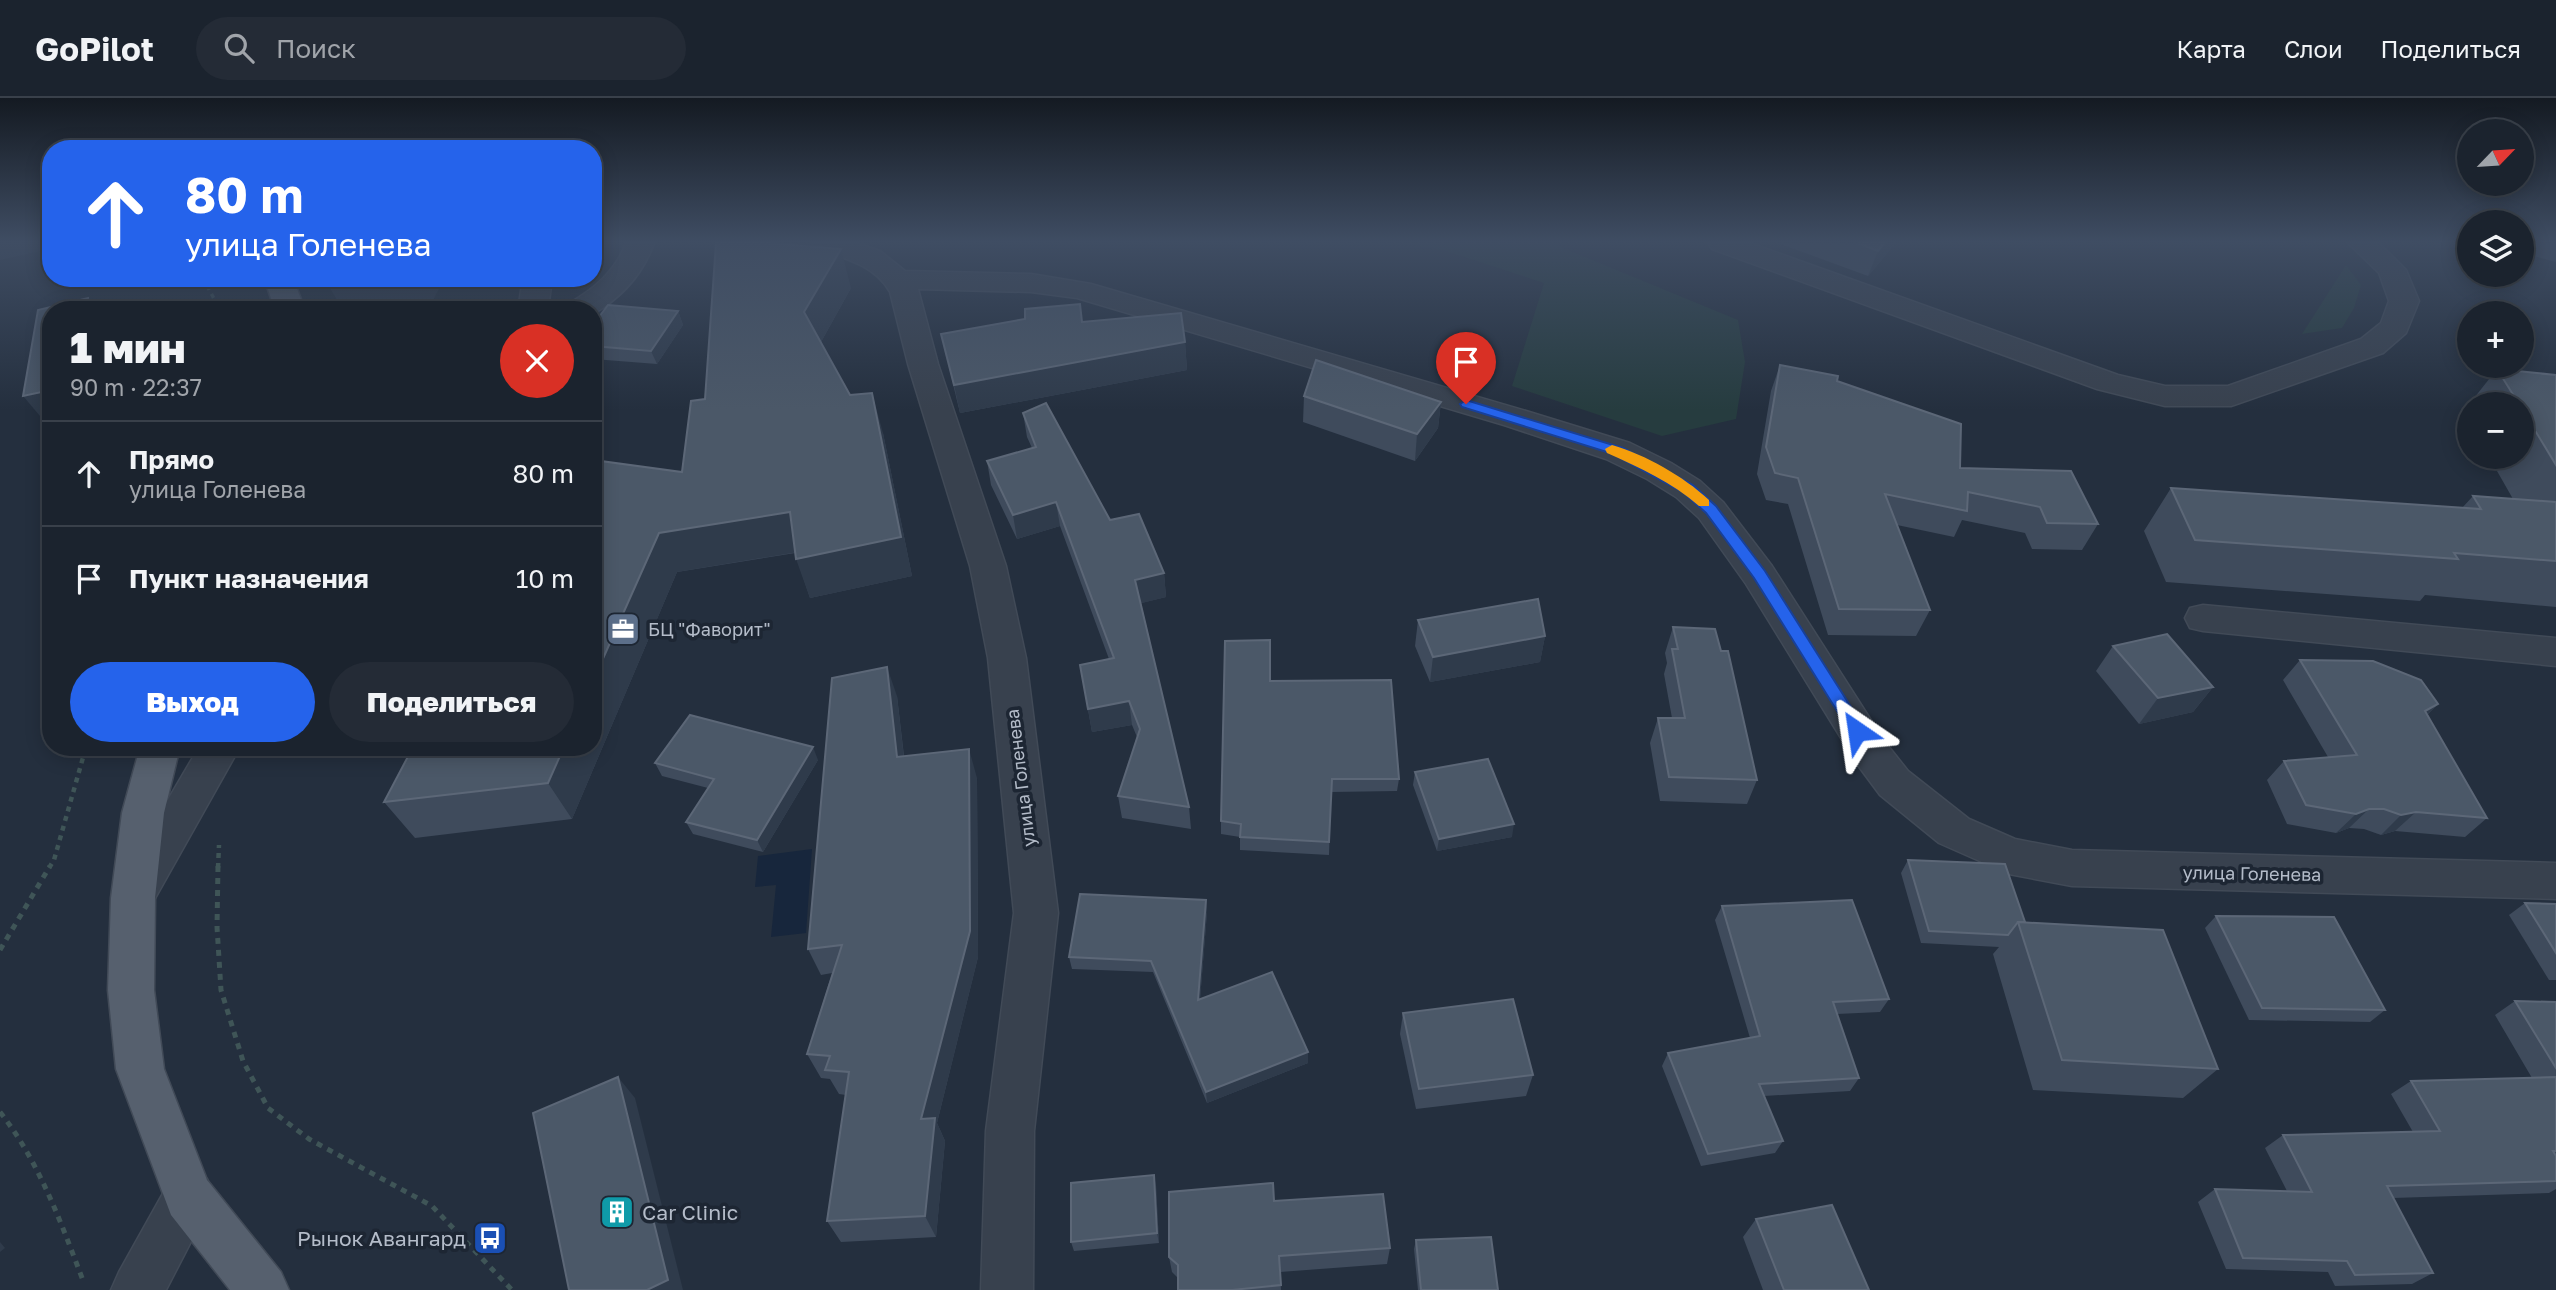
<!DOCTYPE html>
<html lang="ru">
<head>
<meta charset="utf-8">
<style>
	body { margin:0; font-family:"Golos Text",sans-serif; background:#242b36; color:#f1f3f6; height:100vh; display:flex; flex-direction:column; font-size:26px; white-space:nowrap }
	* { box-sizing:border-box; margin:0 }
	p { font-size:23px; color:#a0a4aa }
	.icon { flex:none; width:38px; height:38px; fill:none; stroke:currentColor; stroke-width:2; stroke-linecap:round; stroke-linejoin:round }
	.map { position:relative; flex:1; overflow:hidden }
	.sheet { position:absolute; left:42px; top:203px; width:560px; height:455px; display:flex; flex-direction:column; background:#1b232e; border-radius:28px; box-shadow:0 4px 18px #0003,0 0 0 2px #39404a }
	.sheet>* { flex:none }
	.hud { position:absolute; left:42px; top:42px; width:560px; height:147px; border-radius:28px; box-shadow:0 4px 18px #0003,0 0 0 2px #39404a; background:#2563eb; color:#fff; overflow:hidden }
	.needle { width:46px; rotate:65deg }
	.fabs { position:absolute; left:2457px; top:21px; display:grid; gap:14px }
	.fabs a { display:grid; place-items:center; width:77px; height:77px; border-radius:50%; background:#1b232e; box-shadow:0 4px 18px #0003,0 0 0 2px #39404a; font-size:35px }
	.pin { position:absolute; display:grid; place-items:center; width:60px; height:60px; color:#fff; margin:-72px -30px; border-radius:50% 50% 50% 0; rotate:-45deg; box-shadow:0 0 7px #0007 }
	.pin .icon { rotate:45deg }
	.me { position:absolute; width:77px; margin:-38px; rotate:328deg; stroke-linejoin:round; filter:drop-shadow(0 0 5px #0008) }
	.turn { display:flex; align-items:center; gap:24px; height:147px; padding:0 28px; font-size:32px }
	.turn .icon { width:91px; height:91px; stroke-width:2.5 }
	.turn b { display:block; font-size:49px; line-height:60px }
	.round { display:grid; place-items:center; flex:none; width:74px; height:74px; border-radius:37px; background:#242b36 }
	.headline { display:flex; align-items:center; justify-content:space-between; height:119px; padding:0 28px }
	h1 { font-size:42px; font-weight:800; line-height:52px }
	.cta { display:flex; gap:14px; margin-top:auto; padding:14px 28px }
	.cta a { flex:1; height:80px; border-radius:42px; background:#2563eb; color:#fff; font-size:28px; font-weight:800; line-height:80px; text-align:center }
	.cta a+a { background:#242b36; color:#f1f3f6 }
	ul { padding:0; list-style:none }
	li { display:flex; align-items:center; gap:21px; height:105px; padding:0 28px; border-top:2px solid #39404a }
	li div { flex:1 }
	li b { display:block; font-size:26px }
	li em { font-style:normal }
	header { display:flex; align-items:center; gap:42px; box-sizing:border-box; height:98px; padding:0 35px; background:#1b232e; border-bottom:2px solid #39404a }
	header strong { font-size:33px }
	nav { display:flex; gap:38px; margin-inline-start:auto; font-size:24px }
	.search { width:490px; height:63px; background:#242b36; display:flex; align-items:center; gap:18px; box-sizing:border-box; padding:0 24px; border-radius:38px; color:#a0a4aa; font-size:26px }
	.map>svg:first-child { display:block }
	.green { fill:#263c3f }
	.water { fill:#17263c }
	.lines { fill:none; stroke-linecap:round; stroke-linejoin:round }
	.minor-casing { stroke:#414a57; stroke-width:3 }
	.major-casing { stroke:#414a57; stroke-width:3 }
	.path-far2 { stroke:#3f5557; stroke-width:3.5; stroke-dasharray:4.5 4.5; stroke-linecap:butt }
	.path-far1 { stroke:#3f5557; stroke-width:4.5; stroke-dasharray:5 5; stroke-linecap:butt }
	.path { stroke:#3f5557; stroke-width:5; stroke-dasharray:6 6; stroke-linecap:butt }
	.minor { fill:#38414e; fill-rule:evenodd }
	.major { fill:#56606e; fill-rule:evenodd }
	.wall { fill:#3f4b5c }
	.shaded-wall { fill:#2f3b4b }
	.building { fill:#4b5868; stroke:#5c6777; stroke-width:2 }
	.route { fill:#2563eb; stroke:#184099; stroke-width:2 }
	.slow { fill:#f59e0b }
	.labels { text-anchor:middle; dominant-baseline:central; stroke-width:7; stroke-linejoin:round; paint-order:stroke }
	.poi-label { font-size:18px; fill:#b4bcc9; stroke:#1d2633; text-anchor:start }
	.street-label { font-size:18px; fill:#b4bcc9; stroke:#1d2633 }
	.near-poi-label { font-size:21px; fill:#b4bcc9; stroke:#1d2633; text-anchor:start }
</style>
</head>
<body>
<header>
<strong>GoPilot</strong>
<div class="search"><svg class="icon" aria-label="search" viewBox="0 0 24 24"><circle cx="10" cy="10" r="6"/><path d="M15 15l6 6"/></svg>Поиск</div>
<nav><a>Карта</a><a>Слои</a><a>Поделиться</a></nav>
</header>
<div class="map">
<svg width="2556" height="1192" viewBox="0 0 2556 1192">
	<rect width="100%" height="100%" fill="#242f3e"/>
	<!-- green -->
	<g class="green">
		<polygon points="1402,145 1551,145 1738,222 1745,264 1736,321 1662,338 1512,288 1544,185 1443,152"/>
		<polygon points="2346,167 2361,187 2354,210 2342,230 2302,236"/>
	</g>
	<!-- water -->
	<polygon class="water" points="812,751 806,835 771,839 776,787 755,789 758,758"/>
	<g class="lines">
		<!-- minor casing -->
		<g class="minor-casing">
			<g id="minor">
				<path d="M626,145H654C643,176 621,200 593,216V212H563L568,206C594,191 615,174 626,145Z"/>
				<path d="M812,145H856L880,153L905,173L1031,176L1091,186L1526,313L1630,345L1671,365L1700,383L1723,404L1772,468L1885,644L1908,673L1969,721L2015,741L2072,752L2556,765V801L2072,788L2009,776L1939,745L1880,697L1857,666L1746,486L1699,420L1676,399L1647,381L1606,361L1504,327L1077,200L1031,194L918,191L938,266L1006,468L1026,560L1058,815L1034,1033L1033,1192H981L986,1033L1014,815L988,560L970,468L908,266L890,194C875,167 844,160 816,151Z"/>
				<polygon points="1708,145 1750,145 2118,277 2165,288 2228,288 2361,241 2381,225 2389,203 2379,175 2348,145 2379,145 2406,172 2419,203 2406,235 2383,255 2231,308 2165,308 2097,291 1712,151"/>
				<polygon points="523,180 552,180 548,212 518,212"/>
				<polygon points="2203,507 2556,540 2556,568 2203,533 2190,530 2185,520 2190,510"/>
				<polygon points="199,649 240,649 149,811 134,817 119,811 112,798 119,785"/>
				<polygon points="189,1074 207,1081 214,1099 166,1192 111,1192 119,1174 171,1081"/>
			</g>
		</g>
		<!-- major casing -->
		<g class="major-casing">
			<g id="major">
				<polygon points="264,180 293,180 305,212 275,212"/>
				<polygon points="140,649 180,649 164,715 155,800 154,892 164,971 207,1082 281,1174 289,1192 230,1192 171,1117 116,971 108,892 111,800 122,715"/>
			</g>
		</g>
		<!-- path-far2 -->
		<polyline class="path-far2" points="203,180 220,212"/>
		<!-- path-far1 -->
		<g class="path-far1">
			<polyline points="49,770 54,762 86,649"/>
			<polyline points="218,770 219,747"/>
		</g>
		<!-- path -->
		<g class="path">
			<polyline points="218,768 217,829 221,892 243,963 268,1010 309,1041 432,1108 512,1192"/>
			<polyline points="0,852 50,768"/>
			<path d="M0,1014C40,1065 61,1125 84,1185"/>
		</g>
		<!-- minor -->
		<use href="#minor" class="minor"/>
		<!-- major -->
		<use href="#major" class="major"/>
	</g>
	<!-- wall -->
	<g class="wall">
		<polygon points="1778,145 1896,145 1868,178"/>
		<polygon points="2522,145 2556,145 2556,164 2522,155"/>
		<polygon points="851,190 821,244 850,297 883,335 912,478 810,500 795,455 677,474 572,721 415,740 384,704 682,374 705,301"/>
		<polygon points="678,213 683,227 657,266 593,261 593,227"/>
		<polygon points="1082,224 1185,244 1187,272 960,315 941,236"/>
		<polygon points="1780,267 1837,283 1960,370 2098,426 2082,452 2032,451 2025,435 1962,422 1954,439 1897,427 1930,512 1916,538 1828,537 1788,406 1766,402 1757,376 1771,293"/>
		<polygon points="2497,271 2556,277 2556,509 2425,497 2420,503 2166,484 2144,433 2171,390 2462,410 2473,398 2513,401 2489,359 2522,359 2522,306 2469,306 2469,325 2463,314"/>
		<polygon points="1304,298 1441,304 1438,330 1415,363 1303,324"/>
		<polygon points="1023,315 1110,422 1164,475 1166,499 1141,505 1189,709 1191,731 1122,720 1118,698 1137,639 1132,627 1092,634 1080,567 1109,561 1060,428 1017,441 991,387 987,363 1032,350 1027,339"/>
		<polygon points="1418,522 1545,538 1540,564 1430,584 1415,548"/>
		<polygon points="1673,529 1721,553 1757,682 1747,706 1660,703 1650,645 1658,620 1672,620 1664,576 1667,565 1665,555"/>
		<polygon points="2113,548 2213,589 2193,614 2139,626 2096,573"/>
		<polygon points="2300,562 2438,606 2427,617 2487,720 2465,739 2395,733 2381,737 2364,731 2349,730 2336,735 2287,726 2267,682 2284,663 2328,659 2283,582"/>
		<polygon points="1270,583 1399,681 1397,693 1331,694 1329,757 1240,752 1240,739 1221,736 1221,723"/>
		<polygon points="897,598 904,658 977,680 978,859 937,1025 945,1043 936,1139 841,1144 827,1123 846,997 839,996 830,981 821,980 807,956 832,875 821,877 808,851"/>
		<polygon points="818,662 763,754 693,736 686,724 708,690 662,678 655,665"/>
		<polygon points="1415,674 1512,739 1437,753 1413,687"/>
		<polygon points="1908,762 2025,824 2218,971 2183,1000 2033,992 1993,856 1999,849 1921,845 1901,775"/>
		<polygon points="1206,802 1207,814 1200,901 1308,965 1207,1005 1153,874 1072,871 1069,859"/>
		<polygon points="2525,805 2556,806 2556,882 2549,882 2509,817"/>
		<polygon points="1722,808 1889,901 1880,914 1837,916 1859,980 1850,993 1764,998 1783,1043 1775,1055 1701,1068 1662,968 1668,955 1750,940 1715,822"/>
		<polygon points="2216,818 2385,912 2370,924 2249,922 2205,830"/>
		<polygon points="2515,903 2556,904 2556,1091 2549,1095 2393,1100 2433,1175 2412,1186 2335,1188 2328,1174 2226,1171 2198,1104 2215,1091 2287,1093 2265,1050 2283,1037 2413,1034 2391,996 2411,983 2532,980 2495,917"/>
		<polygon points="1403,915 1533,977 1526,998 1416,1011 1400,936"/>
		<polygon points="1156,1087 1159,1145 1074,1153 1071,1144"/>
		<polygon points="1274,1103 1390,1150 1387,1166 1280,1174 1281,1192 1178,1192 1178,1180 1172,1174 1169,1159"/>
		<polygon points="1756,1121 1869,1192 1763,1192 1743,1139"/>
		<polygon points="1416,1142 1498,1192 1418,1192 1414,1151"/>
	</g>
	<!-- shaded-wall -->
	<g class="shaded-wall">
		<polygon points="0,145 51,145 51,147 45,152 0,162"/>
		<polygon points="1884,145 1896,145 1868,178 1878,153"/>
		<polygon points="841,151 851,190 816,253 804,214"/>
		<polygon points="324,180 444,180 444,181 428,212 343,212"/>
		<polygon points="88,200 96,212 87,212"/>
		<polygon points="678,213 683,227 657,266 651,253"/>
		<polygon points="1185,244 1187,272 960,315 954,287"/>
		<polygon points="51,292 51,323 45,324 23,298"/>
		<polygon points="872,295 883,335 912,478 810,500 796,461"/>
		<polygon points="1441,304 1438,330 1415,363 1417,336"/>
		<polygon points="1056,404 1060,428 1017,441 1013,417"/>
		<polygon points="790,414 804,453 677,474 572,721 548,685 564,649 593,649 593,583 659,435"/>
		<polygon points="1164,475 1166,499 1138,506 1135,482"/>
		<polygon points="1545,538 1540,564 1430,584 1433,559"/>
		<polygon points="887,569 897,598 907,687 897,659"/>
		<polygon points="2213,589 2193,614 2139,626 2158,600"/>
		<polygon points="1129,603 1132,627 1092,634 1088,611"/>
		<polygon points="2438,606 2418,626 2425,613"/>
		<polygon points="813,649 818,662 763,754 757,742"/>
		<polygon points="969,651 977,680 978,859 937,1025 945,1043 936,1139 925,1118 921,1021"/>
		<polygon points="2369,711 2349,730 2336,735 2356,716"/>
		<polygon points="2416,714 2395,733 2381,737 2401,717"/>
		<polygon points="1514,726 1512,739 1437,753 1439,741"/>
		<polygon points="1206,802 1207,814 1199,914 1198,902"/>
		<polygon points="1308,954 1308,965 1207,1005 1206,994"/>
		<polygon points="618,979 635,1000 683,1192 647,1192"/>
		<polygon points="1154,1077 1156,1087 1159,1145 1157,1135"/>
		<polygon points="0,1144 5,1150 0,1154"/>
	</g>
	<!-- building -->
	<g class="building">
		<polygon points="716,145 769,145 841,151 804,214 850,297 872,295 901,439 796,461 790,414 659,435 593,583 593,362 682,374 691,303 705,301"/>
		<polygon points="1858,145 1884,145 1878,153"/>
		<polygon points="88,200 87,212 51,212 51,292 23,298 38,212"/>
		<polygon points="1080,206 1082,224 1181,215 1185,244 954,287 941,236 1025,221 1025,211"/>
		<polygon points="608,207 678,213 651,253 593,248 593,227"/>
		<polygon points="1316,262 1441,304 1417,336 1304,298"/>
		<polygon points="1780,267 1838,278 1837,283 1961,326 1960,370 2071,373 2098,426 2047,425 2040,409 1968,394 1967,413 1885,396 1930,512 1839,511 1798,380 1775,375 1766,349"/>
		<polygon points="2497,271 2556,277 2556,367 2522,311 2522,306 2519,306"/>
		<polygon points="1046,305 1110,422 1139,416 1164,475 1135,482 1189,709 1118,698 1140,631 1129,603 1088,611 1080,567 1114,560 1056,404 1013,417 987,363 1036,349 1023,315"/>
		<polygon points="2171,390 2481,411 2473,398 2556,404 2556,463 2454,455 2458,461 2195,442"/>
		<polygon points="1538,501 1545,538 1433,559 1418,522"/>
		<polygon points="1673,529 1715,531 1721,553 1728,553 1757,682 1669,679 1658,620 1685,620 1672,551 1678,551"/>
		<polygon points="2167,536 2213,589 2158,600 2113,548"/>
		<polygon points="1270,542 1270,583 1391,582 1399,681 1332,681 1329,744 1240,739 1241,726 1221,723 1225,543"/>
		<polygon points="2300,562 2373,563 2421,582 2438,606 2425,613 2487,720 2416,714 2401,717 2384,711 2369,711 2356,716 2306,707 2284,663 2357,657"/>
		<polygon points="887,569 897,659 969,651 970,833 921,1021 935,1020 925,1118 827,1123 849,974 825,972 830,958 807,956 842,847 808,851 832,580"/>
		<polygon points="690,617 813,649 757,742 686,724 714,681 655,665"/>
		<polygon points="413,649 564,649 548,685 384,704"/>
		<polygon points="1488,661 1514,726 1439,741 1415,674"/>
		<polygon points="1908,762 2005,766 2025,824 2018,824 2008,837 1929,833"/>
		<polygon points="1080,796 1206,802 1198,902 1272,874 1308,954 1206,994 1151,863 1069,859"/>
		<polygon points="1852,802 1889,901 1833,904 1859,980 1759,986 1783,1043 1708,1056 1668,955 1760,938 1722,808"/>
		<polygon points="2525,805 2556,806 2556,855"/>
		<polygon points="2216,818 2334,819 2385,912 2262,910"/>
		<polygon points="2018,824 2163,832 2218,971 2062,962"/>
		<polygon points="1513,901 1533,977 1419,991 1403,915"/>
		<polygon points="2515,903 2556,904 2556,970"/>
		<polygon points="618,979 668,1182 647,1192 569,1192 533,1015"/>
		<polygon points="2556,979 2556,1053 2553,1053 2556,1058 2556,1083 2387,1088 2433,1175 2355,1177 2347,1163 2243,1160 2215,1091 2312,1094 2283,1037 2440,1033 2411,983"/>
		<polygon points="1154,1077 1157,1135 1071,1144 1071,1085"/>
		<polygon points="1273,1085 1274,1103 1383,1096 1390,1150 1279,1158 1281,1187 1232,1192 1178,1192 1178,1167 1169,1159 1169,1094"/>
		<polygon points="1832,1107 1869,1192 1784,1192 1756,1121"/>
		<polygon points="1491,1139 1498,1192 1421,1192 1416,1142"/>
	</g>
	<!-- sky -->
	<linearGradient id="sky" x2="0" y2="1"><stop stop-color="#141a22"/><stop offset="0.46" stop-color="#3f4d63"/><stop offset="1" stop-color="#3f4d63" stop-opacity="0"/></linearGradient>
	<rect width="2556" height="312" fill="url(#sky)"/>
	<!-- route -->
	<polygon class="route" points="1466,302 1623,350 1693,387 1716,408 1765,473 1863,628 1865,633 1863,637 1852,637 1754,480 1706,415 1683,394 1613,356 1462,309 1460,306"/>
	<!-- slow -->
	<path class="slow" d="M1612,347C1646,357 1683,378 1709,402V408H1699C1672,384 1640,370 1607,355L1605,351Z"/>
	<!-- icons -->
	<defs>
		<g id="office-square" transform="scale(1.75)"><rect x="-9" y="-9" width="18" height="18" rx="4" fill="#5c6f8a" stroke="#1d2633"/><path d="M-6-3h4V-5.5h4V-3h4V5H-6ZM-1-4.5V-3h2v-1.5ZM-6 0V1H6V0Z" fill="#fff"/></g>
		<g id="building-square" transform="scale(1.75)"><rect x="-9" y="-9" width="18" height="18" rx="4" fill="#0f9aa8" stroke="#1d2633"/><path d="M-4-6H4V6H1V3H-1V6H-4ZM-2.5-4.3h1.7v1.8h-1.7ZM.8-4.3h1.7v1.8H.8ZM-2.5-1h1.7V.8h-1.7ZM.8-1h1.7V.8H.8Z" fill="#fff"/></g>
		<g id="bus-square" transform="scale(1.75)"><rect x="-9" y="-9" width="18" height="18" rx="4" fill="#1a4fb4" stroke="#1d2633"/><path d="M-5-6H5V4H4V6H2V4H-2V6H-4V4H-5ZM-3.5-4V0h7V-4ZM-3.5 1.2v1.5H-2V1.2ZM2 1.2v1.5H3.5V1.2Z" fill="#fff"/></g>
	</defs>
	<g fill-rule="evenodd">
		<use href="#office-square" x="623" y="531"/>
		<use href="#building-square" x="617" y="1114"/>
		<use href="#bus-square" x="490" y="1140"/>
	</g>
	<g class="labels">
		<!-- poi labels -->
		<g class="poi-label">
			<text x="648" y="531">БЦ "Фаворит"</text>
		</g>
		<!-- street labels -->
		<g class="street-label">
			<text transform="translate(1020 680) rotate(-97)">улица Голенева</text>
			<text transform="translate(2252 775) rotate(1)">улица Голенева</text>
		</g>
		<!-- near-poi labels -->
		<g class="near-poi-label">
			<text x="642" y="1114">Car Clinic</text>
			<text x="466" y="1140" text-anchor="end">Рынок Авангард</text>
		</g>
	</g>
</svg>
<div class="fabs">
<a><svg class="needle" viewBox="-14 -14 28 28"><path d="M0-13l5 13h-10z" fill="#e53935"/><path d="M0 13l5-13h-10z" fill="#a0a4aa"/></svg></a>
<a><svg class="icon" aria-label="layers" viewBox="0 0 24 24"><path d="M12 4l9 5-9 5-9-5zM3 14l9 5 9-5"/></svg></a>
<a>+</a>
<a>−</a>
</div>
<div class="pin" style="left:1466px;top:306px;background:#d93025"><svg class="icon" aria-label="arrive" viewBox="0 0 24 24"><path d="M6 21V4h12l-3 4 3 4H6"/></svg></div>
<svg class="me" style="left:1857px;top:633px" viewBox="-20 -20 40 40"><path d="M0-17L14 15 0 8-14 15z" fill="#2563eb" stroke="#fff" stroke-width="4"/></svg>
<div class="hud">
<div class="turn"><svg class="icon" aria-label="ahead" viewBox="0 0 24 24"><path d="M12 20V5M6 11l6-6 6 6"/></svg><div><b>80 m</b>улица Голенева</div></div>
</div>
<section class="sheet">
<div class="headline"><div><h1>1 мин</h1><p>90 m · 22:37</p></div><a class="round" style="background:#d93025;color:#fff"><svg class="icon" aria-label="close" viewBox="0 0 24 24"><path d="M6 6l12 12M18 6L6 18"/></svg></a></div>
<ul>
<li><svg class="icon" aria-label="ahead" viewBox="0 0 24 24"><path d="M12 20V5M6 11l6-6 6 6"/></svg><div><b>Прямо</b><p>улица Голенева</p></div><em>80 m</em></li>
<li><svg class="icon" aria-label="arrive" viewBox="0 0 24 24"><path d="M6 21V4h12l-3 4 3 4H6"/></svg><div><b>Пункт назначения</b></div><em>10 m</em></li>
</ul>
<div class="cta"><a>Выход</a><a>Поделиться</a></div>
</section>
</div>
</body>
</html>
